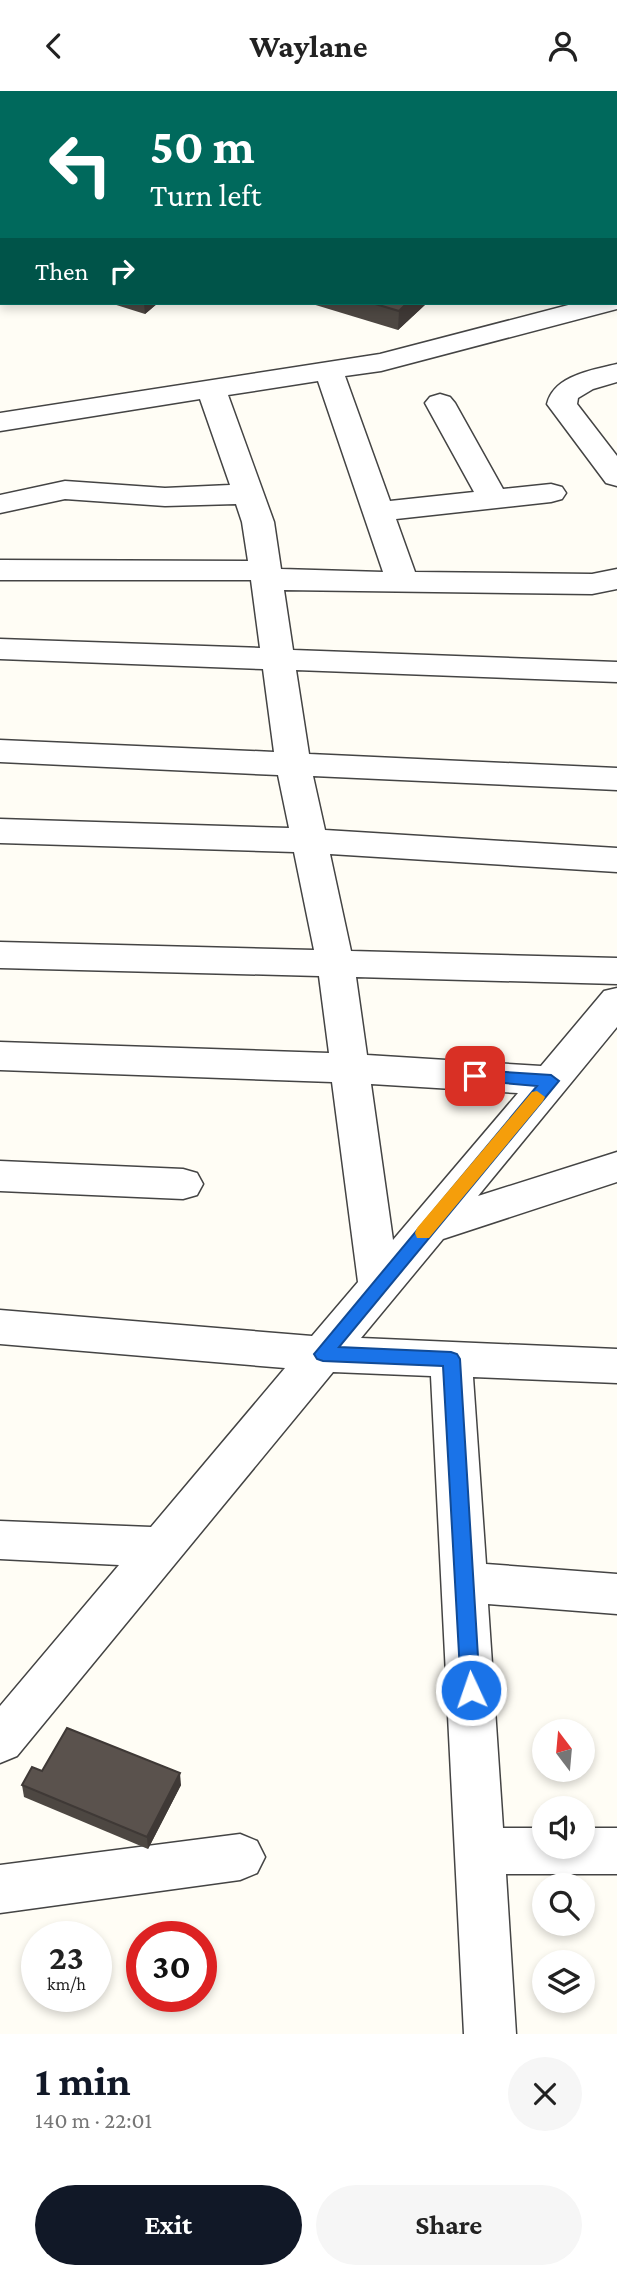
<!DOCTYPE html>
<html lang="en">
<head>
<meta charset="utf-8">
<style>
	body { margin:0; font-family:"Crimson Pro",serif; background:#f6f6f6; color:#222; height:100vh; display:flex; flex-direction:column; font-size:26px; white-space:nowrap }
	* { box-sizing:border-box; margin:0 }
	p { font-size:23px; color:#767676 }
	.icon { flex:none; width:38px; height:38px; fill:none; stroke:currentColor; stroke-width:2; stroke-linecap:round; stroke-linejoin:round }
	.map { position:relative; height:1943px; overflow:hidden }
	.drawer { display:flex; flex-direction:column; background:#fff; flex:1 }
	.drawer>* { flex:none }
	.hud { position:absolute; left:0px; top:0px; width:618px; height:214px; box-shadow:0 4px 10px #0003; background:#00695c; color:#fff; overflow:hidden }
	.needle { width:46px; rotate:344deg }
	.buttons { position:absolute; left:532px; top:1628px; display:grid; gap:14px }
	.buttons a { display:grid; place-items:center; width:63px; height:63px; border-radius:50%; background:#fff; box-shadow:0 4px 10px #0003; font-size:35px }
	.speed { position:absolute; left:21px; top:1830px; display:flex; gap:14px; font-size:35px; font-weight:700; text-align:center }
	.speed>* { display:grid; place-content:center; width:91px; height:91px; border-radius:50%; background:#fff; box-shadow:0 4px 10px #0003; line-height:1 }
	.speed small { font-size:18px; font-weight:400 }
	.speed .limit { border:10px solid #d22; background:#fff; color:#111 }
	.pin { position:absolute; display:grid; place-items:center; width:60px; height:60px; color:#fff; margin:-30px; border-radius:14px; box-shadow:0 4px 10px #0006 }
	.me { position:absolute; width:77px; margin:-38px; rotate:357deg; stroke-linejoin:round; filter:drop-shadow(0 0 5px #0008) }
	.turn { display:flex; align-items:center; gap:24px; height:147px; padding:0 35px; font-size:32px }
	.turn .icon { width:91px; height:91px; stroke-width:2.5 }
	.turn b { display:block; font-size:49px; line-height:60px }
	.then { display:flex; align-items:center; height:66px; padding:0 35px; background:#0003; gap:14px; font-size:26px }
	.round { display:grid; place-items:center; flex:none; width:74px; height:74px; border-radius:37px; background:#f6f6f6 }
	.summary { display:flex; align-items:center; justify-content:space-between; height:119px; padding:0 35px }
	h1 { font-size:42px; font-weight:700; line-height:52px; color:#111827 }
	.primary-button { display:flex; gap:14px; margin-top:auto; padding:14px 35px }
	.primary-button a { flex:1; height:80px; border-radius:42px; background:#111827; color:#fff; font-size:28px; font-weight:700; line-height:80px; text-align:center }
	.primary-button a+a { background:#f6f6f6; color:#222 }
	header { display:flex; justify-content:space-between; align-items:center; height:91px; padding:0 35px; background:#fff; font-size:32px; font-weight:700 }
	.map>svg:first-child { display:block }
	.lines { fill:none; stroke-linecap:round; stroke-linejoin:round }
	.minor-casing { stroke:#444; stroke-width:3 }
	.tertiary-casing { stroke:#444; stroke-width:3 }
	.minor { fill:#fff; fill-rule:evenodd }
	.tertiary { fill:#fff; fill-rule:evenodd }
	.wall { fill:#4d4742 }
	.shaded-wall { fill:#3f3936 }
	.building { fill:#5a524d; stroke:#3f3936; stroke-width:2 }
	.route { fill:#1a73e8; stroke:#114b97; stroke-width:2 }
	.slow { fill:#f59e0b }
</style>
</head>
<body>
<header><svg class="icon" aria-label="back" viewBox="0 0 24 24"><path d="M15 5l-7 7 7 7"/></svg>Waylane<svg class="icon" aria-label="person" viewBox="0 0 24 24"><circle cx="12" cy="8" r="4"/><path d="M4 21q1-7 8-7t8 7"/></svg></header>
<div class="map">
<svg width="617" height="1943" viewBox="0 0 617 1943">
	<rect width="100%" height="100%" fill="#fffdf5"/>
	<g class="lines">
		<!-- minor casing -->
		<g class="minor-casing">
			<g id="minor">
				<polygon points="0,0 191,0 2,2 0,9"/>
				<polygon points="344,0 376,0 377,2 346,2"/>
				<polygon points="407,0 438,0 439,2 409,2"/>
				<polygon points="599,0 617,0 617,9 616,2"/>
				<rect x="616" y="40" width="1" height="16"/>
				<rect x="616" y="125" width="1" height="16"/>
				<path d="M617,206V218L381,280L345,285L390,410L474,401L425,312L430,306L440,303L450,306L455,312L503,398L551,393L562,396L566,402L562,408L551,411L396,428L415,481L592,483L617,478V498L592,503L284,499L293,559L617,571V591L296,579L309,663L617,677V699L313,685L325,739L617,757V781L330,763L351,860L617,867V893L356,886L367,964L541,975L604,900L617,897V936L478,1105L617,1061V1091L443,1148L361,1247L617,1258V1292L473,1286L486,1473L617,1483V1523L488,1513L503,1737H544V1755H583V1737H617V1783H506L516,1943H464L431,1285L333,1281L17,1665L0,1672V1615L119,1474L0,1468V1430L151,1436L285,1277L0,1253V1219L312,1245L358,1191L332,991L0,979V951L329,962L319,885L0,877V851L314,859L294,761L0,752V728L289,737L278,684L0,671V649L274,661L263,578L0,568V548L260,557L251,489H0V469L248,470L242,431L236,413L165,415L65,408L0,422V404L65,390L165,397L230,394L200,308L0,340V322L380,263L576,212H616ZM318,290L383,481L281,478L274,431L228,304ZM371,993L518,1002L393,1149Z"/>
				<path d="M617,273V291L593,298L578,307L577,313L617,365V395L606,392L547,313C554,284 593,279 617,273Z"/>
				<polygon points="0,1070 183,1078 197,1082 203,1093 197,1104 183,1108 0,1100"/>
				<polygon points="240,1743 257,1750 265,1766 257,1782 240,1789 0,1822 0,1774"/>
			</g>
		</g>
		<!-- tertiary casing -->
		<g class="tertiary-casing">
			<g id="tertiary">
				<polygon points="200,0 226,0 199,2"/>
				<polygon points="0,173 2,173 0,190"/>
			</g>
		</g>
		<!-- minor -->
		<use href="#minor" class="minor"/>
		<!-- tertiary -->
		<use href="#tertiary" class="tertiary"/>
	</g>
	<!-- wall -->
	<g class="wall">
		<polygon points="110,212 158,212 145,223"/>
		<polygon points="309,212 427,212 398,239"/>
		<polygon points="42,1680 181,1694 148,1758 24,1706 22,1694"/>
	</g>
	<!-- shaded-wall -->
	<g class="shaded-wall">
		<polygon points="617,150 617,169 616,170 616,151"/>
		<polygon points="144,212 158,212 145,223"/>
		<polygon points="407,212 427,212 398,239 399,220"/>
		<polygon points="180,1682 181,1694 148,1758 147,1746"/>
	</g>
	<!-- building -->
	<g class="building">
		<polygon points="372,212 407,212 399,220"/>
		<polygon points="67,1637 180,1682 147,1746 22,1694 32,1676 42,1680"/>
	</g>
	<!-- route -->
	<polygon class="route" points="475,979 551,984 559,990 339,1256 451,1261 457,1263 460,1268 480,1599 477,1605 471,1607 464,1605 461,1599 443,1275 323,1270 317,1268 314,1263 537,995 470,989 467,985"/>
	<!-- slow -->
	<polygon class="slow" points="537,1000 545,1006 543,1010 429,1147 417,1147 415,1142 417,1137 532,1001"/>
</svg>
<div class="buttons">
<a><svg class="needle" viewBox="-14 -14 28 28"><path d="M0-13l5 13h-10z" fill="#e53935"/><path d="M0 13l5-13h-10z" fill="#767676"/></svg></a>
<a><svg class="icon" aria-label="sound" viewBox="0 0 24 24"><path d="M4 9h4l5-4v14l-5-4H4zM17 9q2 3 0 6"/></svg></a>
<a><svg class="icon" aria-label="search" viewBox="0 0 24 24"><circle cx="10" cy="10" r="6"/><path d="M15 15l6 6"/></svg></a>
<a><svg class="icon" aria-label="layers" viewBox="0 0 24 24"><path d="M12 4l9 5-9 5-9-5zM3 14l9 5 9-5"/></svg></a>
</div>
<div class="speed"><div>23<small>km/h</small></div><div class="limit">30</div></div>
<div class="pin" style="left:475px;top:985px;background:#d93025"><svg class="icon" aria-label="arrive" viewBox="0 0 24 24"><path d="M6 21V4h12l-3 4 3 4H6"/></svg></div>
<svg class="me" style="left:471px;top:1599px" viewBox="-20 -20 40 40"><circle r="17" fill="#1a73e8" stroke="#fff" stroke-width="3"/><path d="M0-11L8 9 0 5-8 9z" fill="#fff"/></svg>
<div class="hud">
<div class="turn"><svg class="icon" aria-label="left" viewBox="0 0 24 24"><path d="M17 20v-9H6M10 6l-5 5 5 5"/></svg><div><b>50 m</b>Turn left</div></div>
<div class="then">Then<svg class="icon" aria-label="right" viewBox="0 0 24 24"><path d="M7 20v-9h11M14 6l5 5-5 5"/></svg></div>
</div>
</div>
<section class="drawer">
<div class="summary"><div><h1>1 min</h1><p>140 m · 22:01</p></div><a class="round"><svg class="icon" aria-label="close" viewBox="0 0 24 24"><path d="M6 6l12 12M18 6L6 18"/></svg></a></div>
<div class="primary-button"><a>Exit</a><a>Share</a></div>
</section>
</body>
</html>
